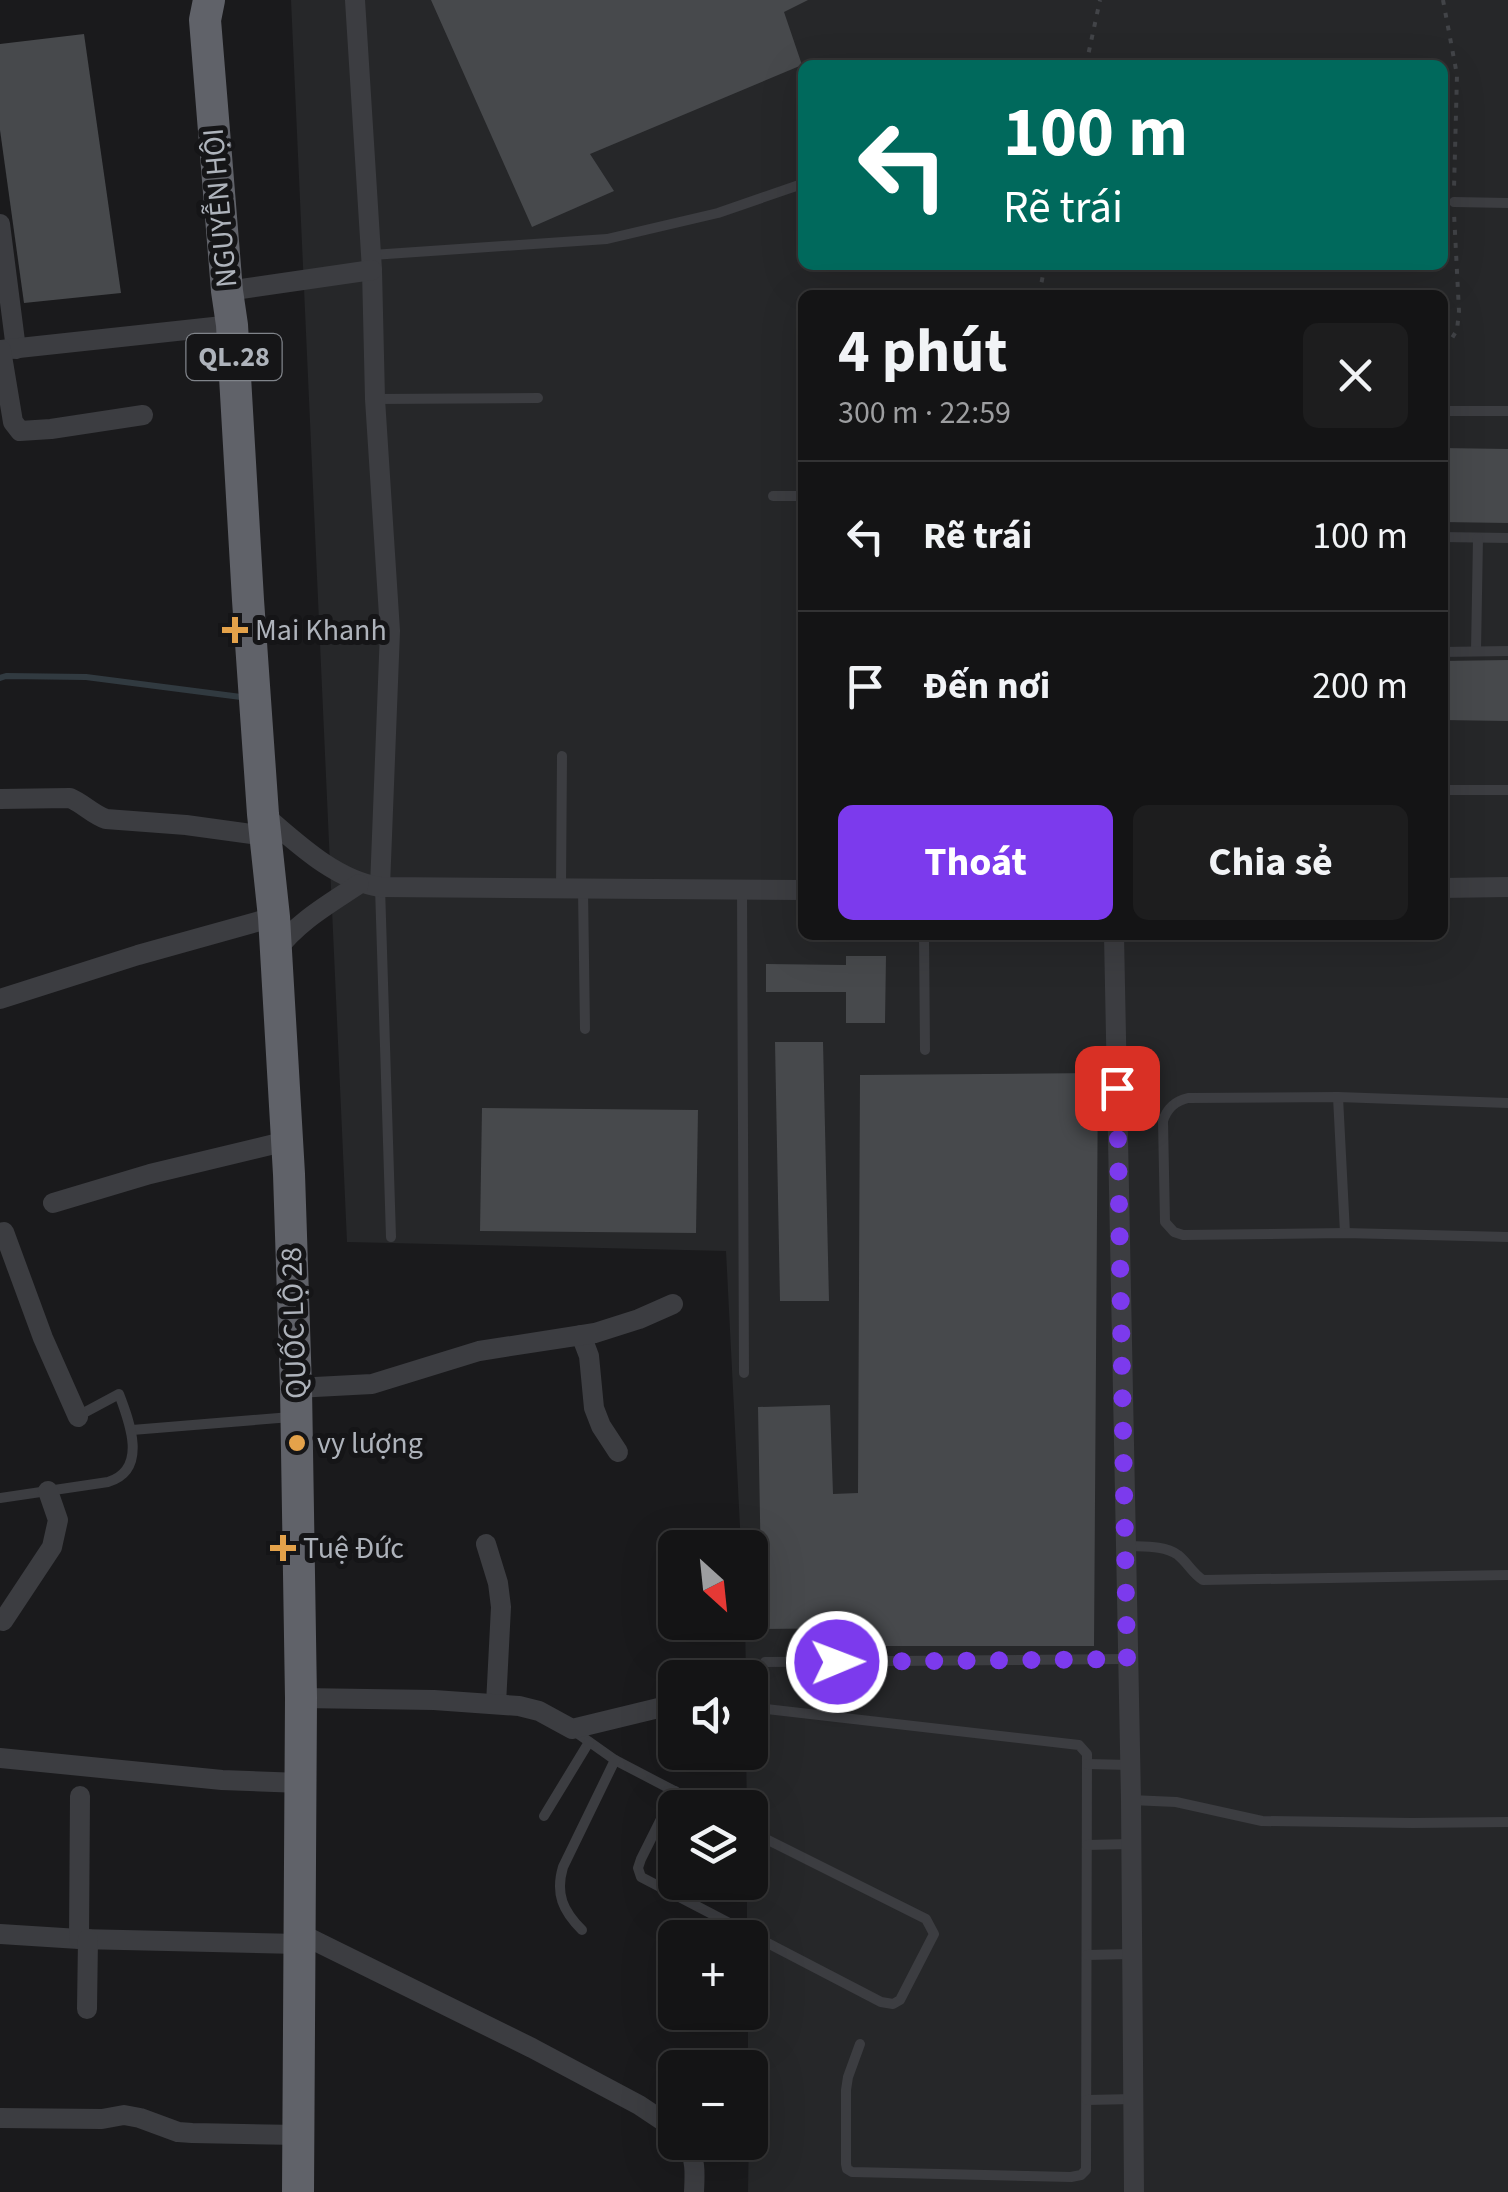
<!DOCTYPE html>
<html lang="vi">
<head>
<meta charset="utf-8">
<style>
	body { margin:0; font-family:"Source Sans 3",sans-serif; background:#1d1d1e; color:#f1f3f6; height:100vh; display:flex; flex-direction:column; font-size:38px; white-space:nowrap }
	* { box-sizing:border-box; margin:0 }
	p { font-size:32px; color:#9d9ea0 }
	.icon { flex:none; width:55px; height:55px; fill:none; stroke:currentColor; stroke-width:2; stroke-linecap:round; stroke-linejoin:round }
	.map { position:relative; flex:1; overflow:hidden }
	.sheet { position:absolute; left:798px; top:290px; width:650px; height:650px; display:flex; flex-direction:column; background:#141415; border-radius:15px; box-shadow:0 10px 40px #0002,0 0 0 2px #333334 }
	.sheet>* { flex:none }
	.top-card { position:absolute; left:798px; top:60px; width:650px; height:210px; border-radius:15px; box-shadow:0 10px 40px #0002,0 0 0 2px #333334; background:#00695c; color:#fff; overflow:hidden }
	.needle { width:65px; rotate:153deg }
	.fabs { position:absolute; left:658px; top:1530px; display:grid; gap:20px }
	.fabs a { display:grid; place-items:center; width:110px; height:110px; border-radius:15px; background:#141415; box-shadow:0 10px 40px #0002,0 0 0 2px #333334; font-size:50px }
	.pin { position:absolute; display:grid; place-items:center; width:85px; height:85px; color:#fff; margin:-42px; border-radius:20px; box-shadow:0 5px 15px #0006 }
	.me { position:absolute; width:110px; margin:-55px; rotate:89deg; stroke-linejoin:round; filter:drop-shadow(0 0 8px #0008) }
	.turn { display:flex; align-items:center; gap:35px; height:210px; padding:0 40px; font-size:45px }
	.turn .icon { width:130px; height:130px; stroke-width:2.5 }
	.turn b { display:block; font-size:70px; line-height:85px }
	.round { display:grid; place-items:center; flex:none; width:105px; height:105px; border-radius:15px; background:#1d1d1e }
	.headline { display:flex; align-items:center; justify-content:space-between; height:170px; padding:0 40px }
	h1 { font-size:60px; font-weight:700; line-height:75px }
	.primary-button { display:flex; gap:20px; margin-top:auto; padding:20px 40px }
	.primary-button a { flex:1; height:115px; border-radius:15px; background:#7c3aed; color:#fff; font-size:40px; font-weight:700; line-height:115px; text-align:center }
	.primary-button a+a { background:#1d1d1e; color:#f1f3f6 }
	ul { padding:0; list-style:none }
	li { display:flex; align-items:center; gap:30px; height:150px; padding:0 40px; border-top:2px solid #333334 }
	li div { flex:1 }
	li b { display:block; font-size:38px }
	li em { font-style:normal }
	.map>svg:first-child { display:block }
	.built { fill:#262729; fill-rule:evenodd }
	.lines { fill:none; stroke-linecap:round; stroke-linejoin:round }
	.stream { stroke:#313a40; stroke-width:6 }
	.building { fill:#47494c }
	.path { stroke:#424448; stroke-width:4; stroke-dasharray:5 8; stroke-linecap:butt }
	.service { stroke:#3c3d41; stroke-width:10 }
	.minor { stroke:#3c3d41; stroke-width:20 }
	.trunk { stroke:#606269; stroke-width:32 }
	.route { stroke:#7c3aed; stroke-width:18; stroke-dasharray:0 32.4 }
	.poi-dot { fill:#e4a24a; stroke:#151517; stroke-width:4 }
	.labels { text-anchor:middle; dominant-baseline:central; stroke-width:10; stroke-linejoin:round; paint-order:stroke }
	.shield { fill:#151517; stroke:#80848a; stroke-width:2.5 }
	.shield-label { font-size:28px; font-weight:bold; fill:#aeb3bb }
	.street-label { font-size:30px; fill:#aeb3bb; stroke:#151517 }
	.poi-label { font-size:30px; fill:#aeb3bb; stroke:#151517; text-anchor:start }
</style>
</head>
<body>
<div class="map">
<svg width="1508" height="2192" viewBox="0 0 1508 2192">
	<rect width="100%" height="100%" fill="#1a1a1c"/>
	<!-- built -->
	<path class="built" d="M291,0H1508V2192H748L750,2068L748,2067V2013L750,2012V1938L747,1937V1883L750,1882V1808L747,1807L746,1753L750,1752V1678L746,1677L745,1623L750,1622V1548L741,1547L726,1251L347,1242ZM802,65H1442V265H802ZM802,295H1442V935H802Z"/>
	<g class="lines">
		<!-- stream -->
		<polyline class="stream" points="0,678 6,676 86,677 241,697"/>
	</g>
	<!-- building -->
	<g class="building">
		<polygon points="431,0 808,0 784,12 802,65 590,154 614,191 532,227"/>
		<polygon points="84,34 121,293 24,303 0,130 0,44"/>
		<polygon points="1442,448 1508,449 1508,523 1442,522"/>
		<polygon points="1508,660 1508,721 1442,720 1442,661"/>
		<polygon points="846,956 886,956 885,1023 846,1023 846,992 766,992 766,964 846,965"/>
		<polygon points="775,1042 823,1042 829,1301 780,1301"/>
		<polygon points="1098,1073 1094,1646 858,1646 858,1628 762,1629 758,1407 830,1405 833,1494 858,1493 860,1075"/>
		<polygon points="482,1108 698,1110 696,1233 480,1231"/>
	</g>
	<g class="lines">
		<!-- path -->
		<g class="path">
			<polyline points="1443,0 1457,75 1454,189"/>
			<polyline points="1086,65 1100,0"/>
			<polyline points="1039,295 1045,265"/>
			<polyline points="1442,345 1452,338 1457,330 1459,311 1454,213"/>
		</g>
		<!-- service -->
		<g class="service">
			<polyline points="1454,202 1508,203"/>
			<polyline points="372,255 607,239 718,213 802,184"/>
			<polyline points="375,399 538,398"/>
			<polyline points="1442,411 1508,411"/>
			<polyline points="773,496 802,496"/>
			<polyline points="1442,537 1508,538"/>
			<polyline points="1476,651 1478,538"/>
			<polyline points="1442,652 1508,651"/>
			<polyline points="1442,790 1508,790"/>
			<polyline points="380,887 391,1237"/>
			<polyline points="561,888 562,756"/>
			<polyline points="583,890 585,1029"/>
			<polyline points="742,891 744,1373"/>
			<polyline points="924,935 925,1050"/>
			<polyline points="1338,1097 1345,1233"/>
			<path d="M1508,1103L1338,1097L1188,1098C1175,1101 1167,1108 1163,1121L1165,1222L1174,1232L1183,1235L1345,1233L1508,1237"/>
			<polyline points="132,1430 291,1417"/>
			<path d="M0,1498L108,1482C148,1470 130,1423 119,1394L78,1416"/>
			<path d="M1126,1546C1143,1547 1164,1545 1178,1555C1188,1563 1192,1573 1203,1580L1508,1575"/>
			<polyline points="765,1662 1127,1659"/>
			<polyline points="758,1708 1079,1745 1087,1754 1086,2170 1081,2175 1071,2177 852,2172 847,2169 846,2164 846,2090 848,2077 860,2044"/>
			<polyline points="574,1731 615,1760 707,1808"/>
			<polyline points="1087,1764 1130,1765"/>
			<polyline points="675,1791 641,1859 638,1868 641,1877 881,2002 893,2004 900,2000 934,1934 926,1919 750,1831"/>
			<polyline points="1131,1800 1176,1802 1262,1821 1412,1823 1508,1822"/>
			<polyline points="544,1816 589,1742"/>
			<polyline points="1087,1845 1131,1844"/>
			<path d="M582,1930C563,1911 555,1894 563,1867L615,1760"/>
			<polyline points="1087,1955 1132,1954"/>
			<polyline points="1087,2100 1133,2099"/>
		</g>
		<!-- minor -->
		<g class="minor">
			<polyline points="355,0 372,270 375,399 390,631 380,887"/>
			<polyline points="0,224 16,349"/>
			<polyline points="227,291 372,270"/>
			<polyline points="0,350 232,325"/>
			<polyline points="1,350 13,422 20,431 51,429 143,415"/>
			<path d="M0,799L70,798C84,804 92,814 106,819L186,825L266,836"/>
			<path d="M263,814C297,843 335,880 380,887L802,890"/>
			<polyline points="1442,888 1508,887"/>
			<polyline points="1114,935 1131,1800 1134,2192"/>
			<path d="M276,951C297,922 329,904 359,884"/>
			<polyline points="0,999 138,955 274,917"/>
			<polyline points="53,1203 150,1174 287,1141"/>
			<polyline points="4,1232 43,1338 78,1417"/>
			<polyline points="581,1335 589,1356 594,1408 601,1426 618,1452"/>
			<polyline points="296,1388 372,1384 479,1351 595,1333 639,1319 673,1304"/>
			<polyline points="486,1544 498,1583 501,1607 496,1704"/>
			<polyline points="3,1621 52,1547 58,1520 48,1491"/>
			<polyline points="301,1698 434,1700 519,1706 539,1711 572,1729 675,1704"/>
			<polyline points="0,1758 222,1780 301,1783"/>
			<polyline points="299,1933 532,2048 639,2105 675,2129"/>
			<polyline points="0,1934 79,1939 299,1944"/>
			<polyline points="79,1939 80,1796"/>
			<polyline points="87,2009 88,1939"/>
			<polyline points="0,2118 102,2119 124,2115 140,2118 178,2132 192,2133 299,2135"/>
			<path d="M686,2142C696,2159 695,2173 694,2192"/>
		</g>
		<!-- trunk -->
		<polyline class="trunk" points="209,0 205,20 227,291 232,325 248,600 263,814 274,917 289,1174 296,1388 301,1698 298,2192"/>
	</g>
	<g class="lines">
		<!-- route -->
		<polyline class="route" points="837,1662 1127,1659 1117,1088"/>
	</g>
	<!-- markers -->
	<g class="poi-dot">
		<path d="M230 615h10v10h10v10h-10v10h-10v-10h-10v-10h10z"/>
		<circle cx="297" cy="1443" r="10"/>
		<path d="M278 1533h10v10h10v10h-10v10h-10v-10h-10v-10h10z"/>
	</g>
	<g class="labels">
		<!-- shield labels -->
		<rect class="shield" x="186.5" y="334" width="95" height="46" rx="8"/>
		<g class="shield-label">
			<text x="234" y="357">QL.28</text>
		</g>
		<!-- street labels -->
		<g class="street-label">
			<text transform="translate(220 208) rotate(-95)">NGUYỄN HỘI</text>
			<text transform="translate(294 1323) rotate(-92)">QUỐC LỘ 28</text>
		</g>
		<!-- poi labels -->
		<g class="poi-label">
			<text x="255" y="630">Mai Khanh</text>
			<text x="317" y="1443">vy lượng</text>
			<text x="303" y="1548">Tuệ Đức</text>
		</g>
	</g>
</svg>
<div class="fabs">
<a><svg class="needle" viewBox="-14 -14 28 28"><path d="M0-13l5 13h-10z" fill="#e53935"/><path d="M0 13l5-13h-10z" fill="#9d9ea0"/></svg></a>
<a><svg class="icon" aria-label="sound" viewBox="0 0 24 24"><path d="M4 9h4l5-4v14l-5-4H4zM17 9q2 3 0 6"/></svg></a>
<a><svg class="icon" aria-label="layers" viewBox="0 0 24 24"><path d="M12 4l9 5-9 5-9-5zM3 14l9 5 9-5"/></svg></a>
<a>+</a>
<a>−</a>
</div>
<div class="pin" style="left:1117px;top:1088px;background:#d93025"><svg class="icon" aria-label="arrive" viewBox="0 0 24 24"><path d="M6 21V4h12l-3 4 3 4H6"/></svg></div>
<svg class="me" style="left:837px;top:1662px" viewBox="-20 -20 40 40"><circle r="17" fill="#7c3aed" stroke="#fff" stroke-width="3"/><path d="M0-11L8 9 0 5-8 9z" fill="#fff"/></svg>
<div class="top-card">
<div class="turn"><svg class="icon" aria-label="left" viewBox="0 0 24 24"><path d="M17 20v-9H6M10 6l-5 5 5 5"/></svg><div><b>100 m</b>Rẽ trái</div></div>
</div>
<section class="sheet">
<div class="headline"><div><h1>4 phút</h1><p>300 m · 22:59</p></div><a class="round"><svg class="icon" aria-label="close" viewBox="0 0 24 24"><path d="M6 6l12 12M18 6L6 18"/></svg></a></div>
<ul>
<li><svg class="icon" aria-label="left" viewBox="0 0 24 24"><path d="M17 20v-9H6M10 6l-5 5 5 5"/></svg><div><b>Rẽ trái</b></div><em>100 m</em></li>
<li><svg class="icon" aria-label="arrive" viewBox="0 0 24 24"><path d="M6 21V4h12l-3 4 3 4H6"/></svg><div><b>Đến nơi</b></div><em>200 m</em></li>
</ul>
<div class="primary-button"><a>Thoát</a><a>Chia sẻ</a></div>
</section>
</div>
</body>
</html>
